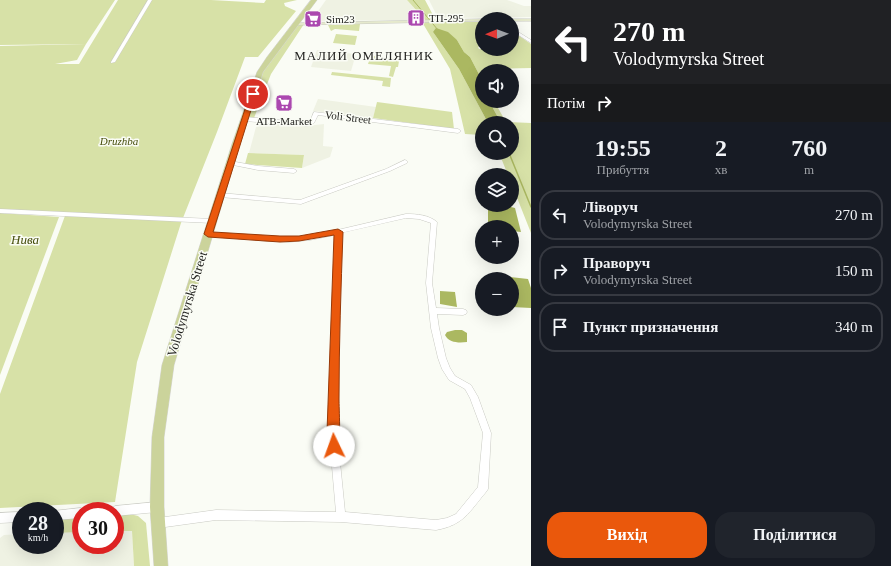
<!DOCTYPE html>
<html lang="uk">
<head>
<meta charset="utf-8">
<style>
	body { margin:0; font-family:Georgia,serif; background:#20242c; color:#f1f3f6; height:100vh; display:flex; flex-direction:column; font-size:15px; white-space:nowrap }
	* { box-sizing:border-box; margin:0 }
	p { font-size:13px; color:#9ea1a6 }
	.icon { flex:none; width:22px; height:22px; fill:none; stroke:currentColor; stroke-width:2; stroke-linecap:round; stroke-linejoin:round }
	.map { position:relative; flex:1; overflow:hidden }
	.sheet { display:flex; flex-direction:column; background:#171b24; width:360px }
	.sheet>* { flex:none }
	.banner { background:#202124; color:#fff; overflow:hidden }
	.needle { width:26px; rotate:269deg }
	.fabs { position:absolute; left:475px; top:12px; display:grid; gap:8px }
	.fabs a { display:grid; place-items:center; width:44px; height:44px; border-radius:50%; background:#171b24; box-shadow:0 4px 16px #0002; font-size:20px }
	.speed { position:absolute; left:12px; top:502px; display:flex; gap:8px; font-size:20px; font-weight:700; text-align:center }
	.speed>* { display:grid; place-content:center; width:52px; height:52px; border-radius:50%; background:#171b24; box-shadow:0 4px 16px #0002; line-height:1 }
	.speed small { font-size:10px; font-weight:400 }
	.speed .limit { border:6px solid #d22; background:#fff; color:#111 }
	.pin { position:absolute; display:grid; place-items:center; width:34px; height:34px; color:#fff; margin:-17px; border:2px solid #fff; border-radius:50%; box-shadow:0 1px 4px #0007 }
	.me { position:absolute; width:44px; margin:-22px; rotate:357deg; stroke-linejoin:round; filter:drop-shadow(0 0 3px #0008) }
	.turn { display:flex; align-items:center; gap:14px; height:84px; padding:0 16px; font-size:18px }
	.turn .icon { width:52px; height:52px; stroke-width:2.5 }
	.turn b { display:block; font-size:28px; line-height:34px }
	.then { display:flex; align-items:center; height:38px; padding:0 16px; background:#0003; gap:8px; font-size:15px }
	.eta { display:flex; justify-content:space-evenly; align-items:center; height:68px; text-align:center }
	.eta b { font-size:24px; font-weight:700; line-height:28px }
	.primary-button { display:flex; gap:8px; margin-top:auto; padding:8px 16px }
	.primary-button a { flex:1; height:46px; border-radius:16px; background:#ea580c; color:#fff; font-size:16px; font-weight:700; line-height:46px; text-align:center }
	.primary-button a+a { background:#20242c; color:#f1f3f6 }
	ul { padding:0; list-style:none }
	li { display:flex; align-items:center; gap:12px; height:50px; margin:0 8px 6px; padding:0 8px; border:2px solid #363941; border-radius:16px }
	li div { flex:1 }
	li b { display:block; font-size:15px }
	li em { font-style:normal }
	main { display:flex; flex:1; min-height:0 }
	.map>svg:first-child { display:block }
	.built { fill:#eff2e3 }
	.green { fill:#d7e1a7 }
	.water { fill:#abb861 }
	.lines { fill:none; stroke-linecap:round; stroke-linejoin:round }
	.stream-far1 { stroke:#abb861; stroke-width:1 }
	.stream { stroke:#abb861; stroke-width:1.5 }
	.street-casing { stroke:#c9cac3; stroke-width:1 }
	.secondary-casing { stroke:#c9cac3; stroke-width:1 }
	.primary-casing { stroke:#d7d7d7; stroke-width:1 }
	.street { fill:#fff; fill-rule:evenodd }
	.secondary { fill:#e5e9cd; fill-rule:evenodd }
	.primary { fill:#cbd39b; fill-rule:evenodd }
	.route { fill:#ea580c; stroke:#983908 }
	.labels { text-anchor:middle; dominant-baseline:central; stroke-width:3; stroke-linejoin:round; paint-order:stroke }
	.far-poi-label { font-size:11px; fill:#22221f; stroke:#fafcf5; text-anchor:start }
	.far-street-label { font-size:11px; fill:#22221f; stroke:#fafcf5 }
	.far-park-label { font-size:11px; font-style:italic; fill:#464d0b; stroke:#fafcf5 }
	.far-quarter-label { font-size:13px; letter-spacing:1px; fill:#22221f; stroke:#fafcf5 }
	.park-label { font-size:13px; font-style:italic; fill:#464d0b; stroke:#fafcf5 }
	.street-label { font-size:13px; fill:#22221f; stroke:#fafcf5 }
</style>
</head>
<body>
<main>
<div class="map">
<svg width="531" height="566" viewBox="0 0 531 566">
	<rect width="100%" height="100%" fill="#fafcf5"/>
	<!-- built -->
	<g class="built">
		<polygon points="326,0 407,0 420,15 408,15 409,19 411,20 311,21"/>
		<polygon points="429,0 507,0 524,6 531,6 531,17 447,18 436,16 436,14"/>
		<polygon points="317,50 356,54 351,71 311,67"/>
		<polygon points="318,99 376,107 373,118 313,111"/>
		<polygon points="273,123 307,126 324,124 323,146 333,147 330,157 302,168 304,155 249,153 256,127"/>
		<polygon points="115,531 132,531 134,566 0,566 0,538 4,535 21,534 21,545 55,545 55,533 81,532 81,545 115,545"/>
	</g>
	<!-- green -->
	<g class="green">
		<polygon points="0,0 115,0 86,44 0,45"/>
		<polygon points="118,0 211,0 264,3 266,0 297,0 284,3 285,6 296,11 258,57 245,57 217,132 181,223 137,362 115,502 0,508 0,394 66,213 0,209 0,46 86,44 77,60 55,64 79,64"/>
		<polygon points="407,0 425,0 433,15 432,20 425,20"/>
		<polygon points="422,22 482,22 482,46 478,47 479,49 512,49 512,31 531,44 531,68 483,69 482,87 482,80 470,57 464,52 457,40 433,32 459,69 488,123 482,123 482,135 465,134 450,69"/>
		<polygon points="304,24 271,74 254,118 248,117 263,72 298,25"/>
		<polygon points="360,24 359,31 335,29 331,31 328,25"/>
		<polygon points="336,34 357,36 355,45 333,43"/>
		<polygon points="374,56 400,59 398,61 399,61 398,67 396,67 393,77 389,76 391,66 368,64 370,58"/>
		<polygon points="332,72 391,78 390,87 382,86 383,81 331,75"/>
		<polygon points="489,101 494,101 506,122 531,123 531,233 512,185 512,175 508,175 499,153 512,153 512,123 501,123"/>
		<polygon points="377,102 452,112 454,129 373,118"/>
		<polygon points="248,153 304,155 302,168 245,164"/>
		<polygon points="0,213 59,217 0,375"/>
		<polygon points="126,513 138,516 146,523 150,566 134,566 132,531 115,531 115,514"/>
		<polygon points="81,517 81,532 55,533 55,519"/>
	</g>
	<!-- water -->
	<g class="water">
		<polygon points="436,28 448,32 457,40 464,52 470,57 482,80 482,101 489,101 501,123 488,123 459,69 433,32"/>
		<polygon points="488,205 503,205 515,208 521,232 512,231 512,227 488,227"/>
		<polygon points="500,276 528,279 531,288 531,308 512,307 512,279 501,279"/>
		<polygon points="440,291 455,292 457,307 440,304"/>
		<path d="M455,330H462L467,333V342C459,343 449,343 445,335L447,332Z"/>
	</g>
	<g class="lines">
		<!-- stream-far1 -->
		<polyline class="stream-far1" points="413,0 438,30"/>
		<!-- stream -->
		<polyline class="stream" points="509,153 531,207"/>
		<!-- street casing -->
		<g class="street-casing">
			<g id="street">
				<polygon points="148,0 152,0 115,62 111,63 111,62"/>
				<polygon points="512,28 531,40 531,43 512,31"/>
				<polygon points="314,112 458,129 461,131 458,133 318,115 314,123 307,126 245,121 242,119 245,117 306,122 310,121"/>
				<polygon points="405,160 407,161 407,163 390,171 301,204 220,197 217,195 220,193 300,200 386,169"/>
				<polygon points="230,161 258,166 294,169 297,171 294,173 258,170 228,164 228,162"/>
				<polygon points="0,209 212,219 215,221 212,223 0,213"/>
				<path d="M406,214C417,214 429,215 437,222L432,283L436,308L463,309L466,310L467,312L466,314L463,315L437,314L439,328L446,358L450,368L455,376L471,385L478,397L491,433L488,489L486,492C469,512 464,525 436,530L341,522L216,520L158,528L154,527L153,523L154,519L158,518L216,510L336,512L329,432L335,235L310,240L289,242L266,241L208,236L205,234L206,233L266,237H300L329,232ZM406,218L419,219L431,223L426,283L431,328L438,358L442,369L449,380L465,389L470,398L483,433L478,487L456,514L447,518L436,520L345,512L337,432L341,233Z"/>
				<polygon points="157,502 160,504 162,507 160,510 157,512 115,516 115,511 110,511 112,508 115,506"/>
				<polygon points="81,508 85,511 81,511 81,518 55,520 55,511 53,511"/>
				<polygon points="21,512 21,522 0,523 0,513"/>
			</g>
		</g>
		<!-- secondary casing -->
		<g class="secondary-casing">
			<g id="secondary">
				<polygon points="482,19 482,21 296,25 294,24 296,23 482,19 484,19"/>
				<polygon points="510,19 531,19 531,21 512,21 512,19"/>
			</g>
		</g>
		<!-- primary casing -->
		<g class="primary-casing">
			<polygon id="primary" points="311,0 317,0 263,72 240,144 174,365 164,437 164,507 168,566 154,566 150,507 152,437 162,365 232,144 257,72 267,57"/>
		</g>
		<!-- street -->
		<use href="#street" class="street"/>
		<!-- secondary -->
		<use href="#secondary" class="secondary"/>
		<!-- primary -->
		<use href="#primary" class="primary"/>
	</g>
	<!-- route -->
	<path class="route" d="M253,92L256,94L213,232L280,236H299L338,229L343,232C341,287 339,343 339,399C339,408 341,445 338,450L334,452L330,450L327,432L334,235L299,241L280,242L208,237L204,234L250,94Z"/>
	<!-- icons -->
	<defs>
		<g id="building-square" transform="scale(0.9)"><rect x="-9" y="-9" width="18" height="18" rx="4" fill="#ab48af" stroke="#fafcf5"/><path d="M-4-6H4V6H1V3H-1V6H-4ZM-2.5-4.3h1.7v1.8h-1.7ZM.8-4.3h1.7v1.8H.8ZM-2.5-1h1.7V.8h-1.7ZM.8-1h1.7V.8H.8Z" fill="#fff"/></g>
		<g id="supermarket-square" transform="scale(0.9)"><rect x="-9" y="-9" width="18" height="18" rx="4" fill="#ab48af" stroke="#fafcf5"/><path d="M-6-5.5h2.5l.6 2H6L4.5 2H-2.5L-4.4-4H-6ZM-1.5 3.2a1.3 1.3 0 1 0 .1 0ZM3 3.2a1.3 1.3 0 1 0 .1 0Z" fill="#fff"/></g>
	</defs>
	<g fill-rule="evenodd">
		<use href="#building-square" x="416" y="18"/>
		<use href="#supermarket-square" x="313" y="19"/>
		<use href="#supermarket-square" x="284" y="103"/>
	</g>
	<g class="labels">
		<!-- far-poi labels -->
		<g class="far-poi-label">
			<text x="429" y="18">ТП-295</text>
			<text x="326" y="19">Sim23</text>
			<text x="284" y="121" text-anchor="middle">ATB-Market</text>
		</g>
		<!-- far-street labels -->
		<g class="far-street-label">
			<text transform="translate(348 117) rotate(7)">Voli Street</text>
		</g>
		<!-- far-park labels -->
		<g class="far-park-label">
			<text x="119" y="141">Druzhba</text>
		</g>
		<!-- far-quarter labels -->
		<g class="far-quarter-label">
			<text x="364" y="55">МАЛИЙ ОМЕЛЯНИК</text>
		</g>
		<!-- park labels -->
		<g class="park-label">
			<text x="25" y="239">Нива</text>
		</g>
		<!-- street labels -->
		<g class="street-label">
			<text transform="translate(187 304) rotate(-73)">Volodymyrska Street</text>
		</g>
	</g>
</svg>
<div class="fabs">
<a><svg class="needle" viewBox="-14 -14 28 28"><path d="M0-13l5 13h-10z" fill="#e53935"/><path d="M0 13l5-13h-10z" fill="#9ea1a6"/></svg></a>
<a><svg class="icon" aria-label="sound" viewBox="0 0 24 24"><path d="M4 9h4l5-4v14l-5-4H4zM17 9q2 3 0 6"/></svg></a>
<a><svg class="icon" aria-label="search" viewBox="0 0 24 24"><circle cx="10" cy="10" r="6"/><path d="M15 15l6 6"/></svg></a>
<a><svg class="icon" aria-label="layers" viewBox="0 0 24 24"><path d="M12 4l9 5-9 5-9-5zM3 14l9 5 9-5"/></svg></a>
<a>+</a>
<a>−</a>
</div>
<div class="speed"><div>28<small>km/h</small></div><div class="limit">30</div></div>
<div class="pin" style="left:253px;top:94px;background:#d93025"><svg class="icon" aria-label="arrive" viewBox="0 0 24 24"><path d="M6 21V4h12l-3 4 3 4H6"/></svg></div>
<svg class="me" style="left:334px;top:446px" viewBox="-20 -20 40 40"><circle r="19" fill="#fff"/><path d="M0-13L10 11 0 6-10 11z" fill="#ea580c"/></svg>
</div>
<section class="sheet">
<div class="banner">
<div class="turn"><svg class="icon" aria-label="left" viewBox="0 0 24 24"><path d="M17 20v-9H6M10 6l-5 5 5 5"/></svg><div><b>270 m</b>Volodymyrska Street</div></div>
<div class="then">Потім<svg class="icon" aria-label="right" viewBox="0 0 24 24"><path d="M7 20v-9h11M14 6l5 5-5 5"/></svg></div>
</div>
<div class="eta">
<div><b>19:55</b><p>Прибуття</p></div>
<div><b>2</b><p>хв</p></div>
<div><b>760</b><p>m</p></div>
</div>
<ul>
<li><svg class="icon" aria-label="left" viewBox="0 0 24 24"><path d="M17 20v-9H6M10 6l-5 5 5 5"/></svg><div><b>Ліворуч</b><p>Volodymyrska Street</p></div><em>270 m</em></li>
<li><svg class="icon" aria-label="right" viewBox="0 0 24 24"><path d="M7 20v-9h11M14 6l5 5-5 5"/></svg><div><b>Праворуч</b><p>Volodymyrska Street</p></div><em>150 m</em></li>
<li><svg class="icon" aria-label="arrive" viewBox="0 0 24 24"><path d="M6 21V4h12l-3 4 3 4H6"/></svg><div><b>Пункт призначення</b></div><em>340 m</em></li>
</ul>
<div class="primary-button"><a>Вихід</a><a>Поділитися</a></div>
</section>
</main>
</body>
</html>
